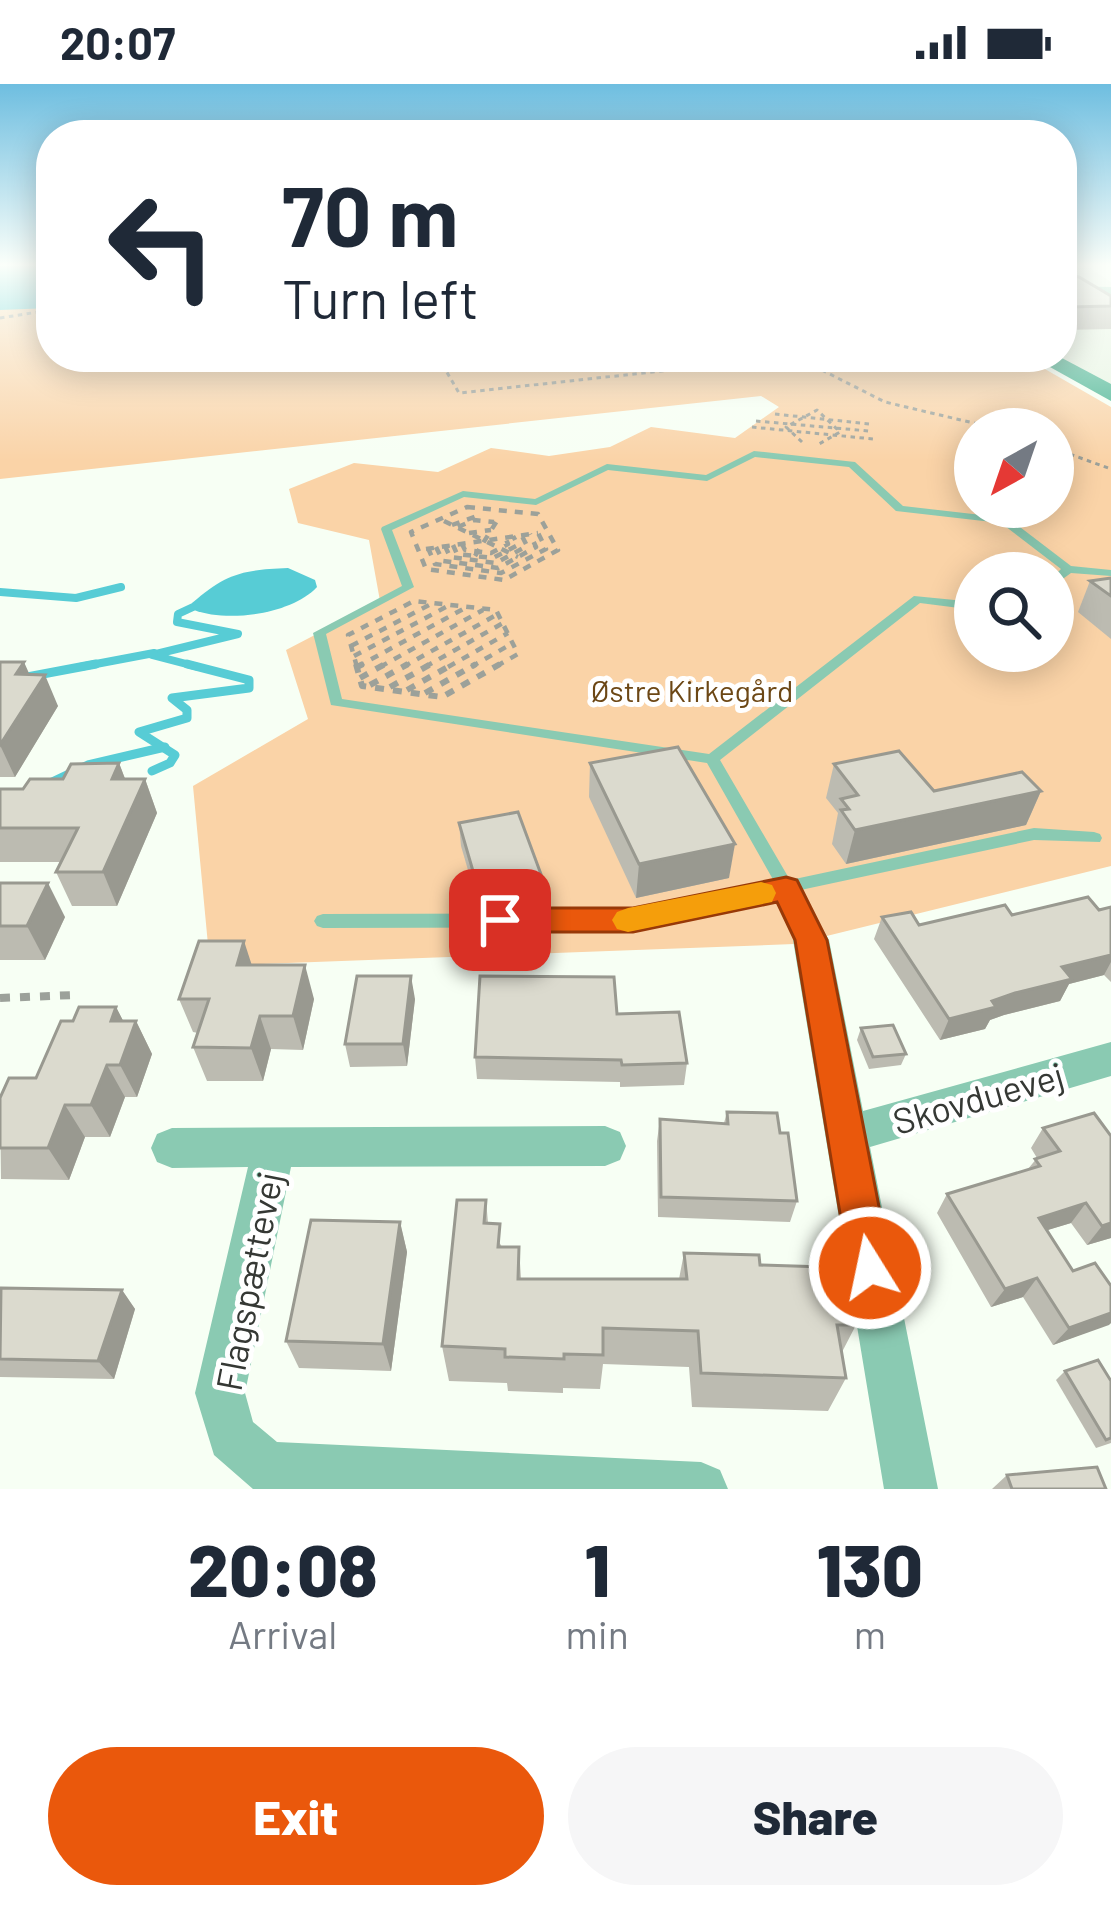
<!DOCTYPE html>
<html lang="en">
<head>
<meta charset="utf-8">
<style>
	body { margin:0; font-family:Barlow,sans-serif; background:#f6f6f7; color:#1f2937; height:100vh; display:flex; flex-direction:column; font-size:45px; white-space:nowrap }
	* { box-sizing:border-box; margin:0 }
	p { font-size:39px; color:#747a83 }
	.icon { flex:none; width:66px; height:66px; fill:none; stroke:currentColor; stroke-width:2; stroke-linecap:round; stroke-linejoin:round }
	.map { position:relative; height:1405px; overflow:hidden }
	.drawer { display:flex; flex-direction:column; background:#fff; flex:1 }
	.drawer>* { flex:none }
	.top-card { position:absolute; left:36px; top:36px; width:1041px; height:252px; border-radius:48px; box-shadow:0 6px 30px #0003; background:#fff; color:#1f2937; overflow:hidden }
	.needle { width:78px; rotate:220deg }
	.fabs { position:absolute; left:954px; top:324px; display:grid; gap:24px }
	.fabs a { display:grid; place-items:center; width:120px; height:120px; border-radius:50%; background:#fff; box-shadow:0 6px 30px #0003; font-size:60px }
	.pin { position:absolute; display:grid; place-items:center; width:102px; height:102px; color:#fff; margin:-51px; border-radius:24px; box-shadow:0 6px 18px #0006 }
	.me { position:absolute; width:132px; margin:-66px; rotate:350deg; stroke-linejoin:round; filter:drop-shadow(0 0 9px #0008) }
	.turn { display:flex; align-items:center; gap:42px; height:252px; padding:0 48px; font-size:54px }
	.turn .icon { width:156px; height:156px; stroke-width:2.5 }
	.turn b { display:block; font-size:84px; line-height:102px }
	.eta { display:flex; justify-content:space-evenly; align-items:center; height:204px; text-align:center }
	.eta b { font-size:72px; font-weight:800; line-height:84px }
	.primary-button { display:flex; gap:24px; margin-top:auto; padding:24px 48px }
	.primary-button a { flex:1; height:138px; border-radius:72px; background:#ea580c; color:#fff; font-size:48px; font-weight:800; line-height:138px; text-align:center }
	.primary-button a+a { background:#f6f6f7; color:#1f2937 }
	.status { display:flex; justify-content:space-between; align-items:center; height:84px; padding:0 60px; background:#fff; direction:ltr }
	.status svg { height:33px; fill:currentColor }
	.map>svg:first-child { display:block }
	.built { fill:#e7f3e2 }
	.green { fill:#fad3a7; fill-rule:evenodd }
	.water { fill:#57ccd5 }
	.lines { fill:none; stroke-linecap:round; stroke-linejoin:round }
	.stream-far1 { stroke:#57ccd5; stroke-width:8 }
	.stream { stroke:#57ccd5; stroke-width:9 }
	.path-far3 { stroke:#9ca19a; stroke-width:3; stroke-dasharray:4.5 4.5; stroke-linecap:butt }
	.path-far2 { stroke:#9ca19a; stroke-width:4.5; stroke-dasharray:8 8; stroke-linecap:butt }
	.path-far1 { stroke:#9ca19a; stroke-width:6; stroke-dasharray:9 9; stroke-linecap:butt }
	.path { stroke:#9ca19a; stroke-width:8; stroke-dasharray:10 10; stroke-linecap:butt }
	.lane { fill:#8acab2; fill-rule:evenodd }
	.street { fill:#8acab2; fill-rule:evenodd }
	.secondary { fill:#43b18f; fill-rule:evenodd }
	.wall { fill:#bcbbb1 }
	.shaded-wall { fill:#999990 }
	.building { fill:#dbdace; stroke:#999990; stroke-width:3 }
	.route { fill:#ea580c; stroke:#983908; stroke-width:3 }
	.slow { fill:#f59e0b }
	.labels { text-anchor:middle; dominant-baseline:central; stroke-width:10; stroke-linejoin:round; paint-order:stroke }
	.park-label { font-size:30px; fill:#6c4715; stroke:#fff }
	.near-street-label { font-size:36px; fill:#353834; stroke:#fff }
</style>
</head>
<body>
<div class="status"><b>20:07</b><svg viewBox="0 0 49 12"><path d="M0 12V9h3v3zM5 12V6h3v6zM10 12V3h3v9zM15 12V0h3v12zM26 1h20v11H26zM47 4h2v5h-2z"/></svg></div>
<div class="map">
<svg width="1111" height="1405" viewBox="0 0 1111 1405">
	<rect width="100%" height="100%" fill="#f7fff4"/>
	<!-- built -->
	<polygon class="built" points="1062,180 1084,180 1111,198 1111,302 1056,273 1062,273"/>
	<!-- green -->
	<path class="green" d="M0,180H51V273H1024L1111,323V782L794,860L210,882L193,702L308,635L286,566L380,517L369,456L298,439L289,405L354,379L438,388L491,364L549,372L610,363L651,343L735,354L779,323L761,312L0,395ZM975,345H1053V423H975ZM975,489H1053V567H975Z"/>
	<!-- water -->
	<g class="water">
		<polygon points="51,180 51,224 0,226 0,181"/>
		<path d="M288,484L315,496L317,503C292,530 228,539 194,526L192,519C227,489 242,486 288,484Z"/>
	</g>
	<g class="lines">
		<!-- stream-far1 -->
		<g class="stream-far1">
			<polyline points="0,508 76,514 121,503"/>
			<polyline points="193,523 178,530 177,538 238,550 152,571 198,583"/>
			<polyline points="80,583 154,569"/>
		</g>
		<!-- stream -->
		<g class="stream">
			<polyline points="0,598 96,580"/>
			<polyline points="152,687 170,679 175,671 139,648 187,634 187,626 172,614 249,604 249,596 187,580"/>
			<polyline points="50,699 88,681 165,663"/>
		</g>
		<!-- path-far3 -->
		<g class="path-far3">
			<polyline points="0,234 51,226"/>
			<polyline points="438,273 459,309 754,277 804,277"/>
			<polyline points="806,278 885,318 999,345"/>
			<polyline points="775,330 870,340"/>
			<polyline points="756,337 869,347"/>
			<polyline points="752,343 873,355"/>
			<polyline points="802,358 786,343 817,326 840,348 819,360"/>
			<polyline points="1053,364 1111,385"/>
		</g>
		<!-- path-far2 -->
		<g class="path-far2">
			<polygon points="467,423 538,430 558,466 504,496 426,485 411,448"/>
			<polyline points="444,437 518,473"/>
			<polyline points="452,441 477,432"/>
			<polyline points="458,443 474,436 494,438"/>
			<polyline points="469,449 491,446"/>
			<polyline points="462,460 465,466 491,469 508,460 505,453"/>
			<polyline points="453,461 457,470 493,474 518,461 513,452"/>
			<polyline points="445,462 450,473 496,479 527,462 522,452"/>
			<polyline points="436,463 443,477 498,484 536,463 530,450"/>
			<polyline points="428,464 435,480 501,489 546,465 538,449"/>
			<polyline points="426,465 538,449"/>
			<polyline points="475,472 500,432"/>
			<polyline points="351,562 433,519"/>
			<polyline points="354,572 446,523"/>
			<polyline points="357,583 348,551 414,517 496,526 518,570 495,583"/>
			<polyline points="357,583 465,524"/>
			<polyline points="380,583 483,526"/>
			<polyline points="403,583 498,530"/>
			<polyline points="425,583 503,539"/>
			<polyline points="448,583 508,549"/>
			<polyline points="471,583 513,559"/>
		</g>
		<!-- path-far1 -->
		<g class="path-far1">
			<polyline points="356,580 362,602 442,613 500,580"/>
			<polyline points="357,583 363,580"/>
			<polyline points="360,594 385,580"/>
			<polyline points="370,601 408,580"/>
			<polyline points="390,603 431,580"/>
			<polyline points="407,606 453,580"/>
			<polyline points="425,609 476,580"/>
		</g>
		<!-- path -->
		<polyline class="path" points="0,914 74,911"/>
		<!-- lane -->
		<polygon class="lane" points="754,367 855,378 903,422 1008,434 1071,482 1111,486 1111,492 1071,489 1053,502 1053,493 1061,485 1001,439 896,427 849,383 755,373 707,397 608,386 536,421 464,413 392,446 414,503 326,550 342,615 709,670 914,512 975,518 975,526 920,519 720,676 790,796 1034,744 1094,748 1100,750 1102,754 1100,758 1034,756 796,807 820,856 817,861 811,863 805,861 781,811 633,843 323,844 317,842 314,837 317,832 323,830 633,829 775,799 707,679 331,621 313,549 402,502 381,445 382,443 463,407 535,415 607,380 706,391"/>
		<!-- street -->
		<g class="street">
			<polygon points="1062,202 1111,203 1111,211 1062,210"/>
			<polygon points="811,842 823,846 829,856 863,1027 1111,958 1111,992 870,1063 938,1405 884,1405 793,856 799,846"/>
			<polygon points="605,1042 620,1048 626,1062 620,1076 605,1082 291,1083 245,1309 253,1338 277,1358 701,1378 720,1386 728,1405 253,1405 214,1371 195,1309 248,1083 172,1084 157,1078 151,1064 157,1050 172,1044"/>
		</g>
		<!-- secondary -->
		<polygon class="secondary" points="1032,273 1060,273 1111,300 1111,317"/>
	</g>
	<!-- wall -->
	<g class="wall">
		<polygon points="1062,183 1066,191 1111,212 1111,245 1062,246"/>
		<polygon points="1111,494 1111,555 1078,528 1090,497"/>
		<polygon points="0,578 30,591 58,622 15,693 0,693"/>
		<polygon points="119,679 125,695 145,695 157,729 117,822 72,822 56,788 61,778 0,778 0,705 23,705"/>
		<polygon points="590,679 729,794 636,814 589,713"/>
		<polygon points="834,680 934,707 1041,707 1026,741 846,780 832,760 838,729 826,714"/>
		<polygon points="459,739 542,793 542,816 477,817 461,762"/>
		<polygon points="0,799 65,833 45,876 0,876"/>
		<polygon points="1111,823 1111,898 1104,891 1069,900 1060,917 1004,931 990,936 985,945 940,956 874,855 882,833 919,841 1012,831 1099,826"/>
		<polygon points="252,881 314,915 303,966 271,965 263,997 207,997 193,963 198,949 193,948 179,915"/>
		<polygon points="415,915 407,982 350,983 345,960"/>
		<polygon points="116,923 123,937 136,937 152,970 137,1013 125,1013 110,1053 85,1053 69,1096 1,1095 0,1014 36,994 73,937"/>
		<polygon points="617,930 687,979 684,1001 620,1003 620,998 477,995 475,973"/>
		<polygon points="861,944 906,970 901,981 869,985 857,956"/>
		<polygon points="727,1028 780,1049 797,1117 790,1138 658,1133 657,1057 660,1035 724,1039"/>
		<polygon points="1094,1029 1111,1154 1087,1161 1071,1139 1047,1146 1073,1187 1111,1202 1111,1239 1053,1261 1023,1213 991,1223 937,1129 947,1110 1028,1085 1037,1074 1031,1064 1043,1044"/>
		<polygon points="486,1116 488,1139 502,1163 519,1163 521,1195 679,1195 684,1169 760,1181 828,1209 856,1241 842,1268 846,1294 828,1327 692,1323 689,1283 603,1280 600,1305 563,1304 563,1309 508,1307 507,1299 449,1297 442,1262"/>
		<polygon points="400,1138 407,1168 391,1287 299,1284 286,1257"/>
		<polygon points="122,1206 135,1225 114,1295 0,1293 0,1207"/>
		<polygon points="1065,1287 1111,1297 1111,1359 1096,1364 1056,1296"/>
		<polygon points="1007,1391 1106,1405 992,1405"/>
	</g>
	<!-- shaded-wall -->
	<g class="shaded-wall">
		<polygon points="24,578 36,605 45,591 58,622 15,693 0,661 16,590"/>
		<polygon points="119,679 132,713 112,695"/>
		<polygon points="145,695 157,729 117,822 103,788"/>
		<polygon points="1041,707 1026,741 846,780 855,746"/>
		<polygon points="735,760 729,794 636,814 639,780"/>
		<polygon points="48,799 65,833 45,876 27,842"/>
		<polygon points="244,857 255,891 237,881"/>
		<polygon points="1111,871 1111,878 1104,891 1069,900 1060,917 1004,931 990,936 985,945 940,956 949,935 992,917 1062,883"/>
		<polygon points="305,881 314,915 303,966 293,932"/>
		<polygon points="411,892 415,915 407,982 403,960"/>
		<polygon points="116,923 131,952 136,937 152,970 137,1013 120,981 111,937"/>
		<polygon points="260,932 271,965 263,997 251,964"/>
		<polygon points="107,981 125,1013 110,1053 91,1021"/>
		<polygon points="65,1021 85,1053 69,1096 48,1064"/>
		<polygon points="1086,1119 1071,1139 1025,1153 1039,1134"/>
		<polygon points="400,1138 407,1168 391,1287 383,1260"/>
		<polygon points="1111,1139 1111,1154 1087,1161 1102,1142"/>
		<polygon points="1037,1194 1023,1213 991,1223 1005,1205"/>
		<polygon points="122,1206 135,1225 114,1295 98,1277"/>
		<polygon points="1111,1229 1111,1239 1109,1241 1053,1261 1069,1244"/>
	</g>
	<!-- building -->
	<g class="building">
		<polygon points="1062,183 1064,184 1066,191 1079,193 1111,212 1111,222 1069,223 1062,219"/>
		<polygon points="1111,494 1111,512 1090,497"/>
		<polygon points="0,578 24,578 16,590 45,591 0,661"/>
		<polygon points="678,663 735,760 639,780 590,679"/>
		<polygon points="899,667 934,707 1022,688 1041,707 855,746 841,726 849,725 841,715 858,711 834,680"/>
		<polygon points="119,679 112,695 145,695 103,788 56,788 78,744 0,744 0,705 23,705 30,695 63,695 71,680"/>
		<polygon points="518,728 542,793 475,794 459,739"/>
		<polygon points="0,799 48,799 27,842 0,842"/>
		<polygon points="1088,813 1099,826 1111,823 1111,871 1062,883 1072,895 1015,909 992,917 996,923 949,935 882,833 911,828 919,841 1005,821 1012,831"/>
		<polygon points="199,857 244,857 237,881 305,881 293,932 260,932 251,964 193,963 209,915 179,915"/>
		<polygon points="357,892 411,892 403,960 345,960"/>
		<polygon points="480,892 614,893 617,930 679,928 687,979 622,981 621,976 475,973"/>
		<polygon points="79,923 116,923 111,937 136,937 120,981 107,981 91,1021 65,1021 48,1064 0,1064 0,1014 9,994 36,994 61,937 73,937"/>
		<polygon points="893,941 906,970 873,973 861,944"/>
		<polygon points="727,1028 777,1029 780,1049 788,1049 797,1117 661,1113 660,1035 728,1040"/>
		<polygon points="1094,1029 1111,1052 1111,1139 1102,1142 1086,1119 1039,1134 1073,1187 1095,1179 1111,1202 1111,1229 1069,1244 1037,1194 1005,1205 947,1110 1040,1082 1035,1075 1060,1067 1043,1044"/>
		<polygon points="457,1116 486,1116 484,1139 500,1140 498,1163 519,1163 518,1195 687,1195 684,1169 759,1171 760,1181 824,1183 828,1209 850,1209 856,1241 837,1241 846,1294 701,1289 698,1247 603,1244 603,1271 564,1270 564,1275 505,1273 505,1265 442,1262"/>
		<polygon points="311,1136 400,1138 383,1260 286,1257"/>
		<polygon points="1,1204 122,1206 98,1277 0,1275"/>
		<polygon points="1098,1276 1111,1297 1111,1354 1106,1356 1065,1287"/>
		<polygon points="1097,1383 1106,1405 1012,1405 1007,1391"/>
	</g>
	<!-- sky -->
	<linearGradient id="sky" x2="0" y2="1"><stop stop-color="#6ebee0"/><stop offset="0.48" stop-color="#fbfffa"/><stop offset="1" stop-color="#fbfffa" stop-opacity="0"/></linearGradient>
	<rect width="1111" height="377" fill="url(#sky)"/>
	<!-- route -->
	<polygon class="route" points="786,793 797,796 827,856 891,1184 885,1199 870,1205 856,1199 849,1184 795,856 777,818 633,848 500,848 489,845 485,836 489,828 500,824 633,824"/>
	<!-- slow -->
	<polygon class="slow" points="761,798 772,801 776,809 772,818 628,848 617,845 612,836 617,828 628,824"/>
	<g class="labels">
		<!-- park labels -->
		<g class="park-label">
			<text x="692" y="606">Østre Kirkegård</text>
		</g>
		<!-- near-street labels -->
		<g class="near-street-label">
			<text transform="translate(978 1013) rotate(-16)">Skovduevej</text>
			<text transform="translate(248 1197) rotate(-79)">Flagspættevej</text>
		</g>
	</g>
</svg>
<div class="fabs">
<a><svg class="needle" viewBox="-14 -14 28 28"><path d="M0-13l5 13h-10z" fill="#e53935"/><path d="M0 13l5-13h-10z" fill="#747a83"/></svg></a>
<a><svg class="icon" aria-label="search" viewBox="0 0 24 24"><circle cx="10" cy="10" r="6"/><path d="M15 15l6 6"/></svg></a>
</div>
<div class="pin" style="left:500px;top:836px;background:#d93025"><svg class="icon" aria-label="arrive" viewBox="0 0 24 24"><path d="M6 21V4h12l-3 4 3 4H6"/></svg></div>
<svg class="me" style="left:870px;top:1184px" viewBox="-20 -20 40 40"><circle r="17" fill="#ea580c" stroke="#fff" stroke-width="3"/><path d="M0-11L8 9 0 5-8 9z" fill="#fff"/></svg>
<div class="top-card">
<div class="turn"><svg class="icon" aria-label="left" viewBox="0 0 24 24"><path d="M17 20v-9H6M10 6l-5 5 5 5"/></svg><div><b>70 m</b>Turn left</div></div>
</div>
</div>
<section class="drawer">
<div class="eta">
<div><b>20:08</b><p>Arrival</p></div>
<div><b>1</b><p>min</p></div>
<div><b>130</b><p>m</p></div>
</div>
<div class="primary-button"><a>Exit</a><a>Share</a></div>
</section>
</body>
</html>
